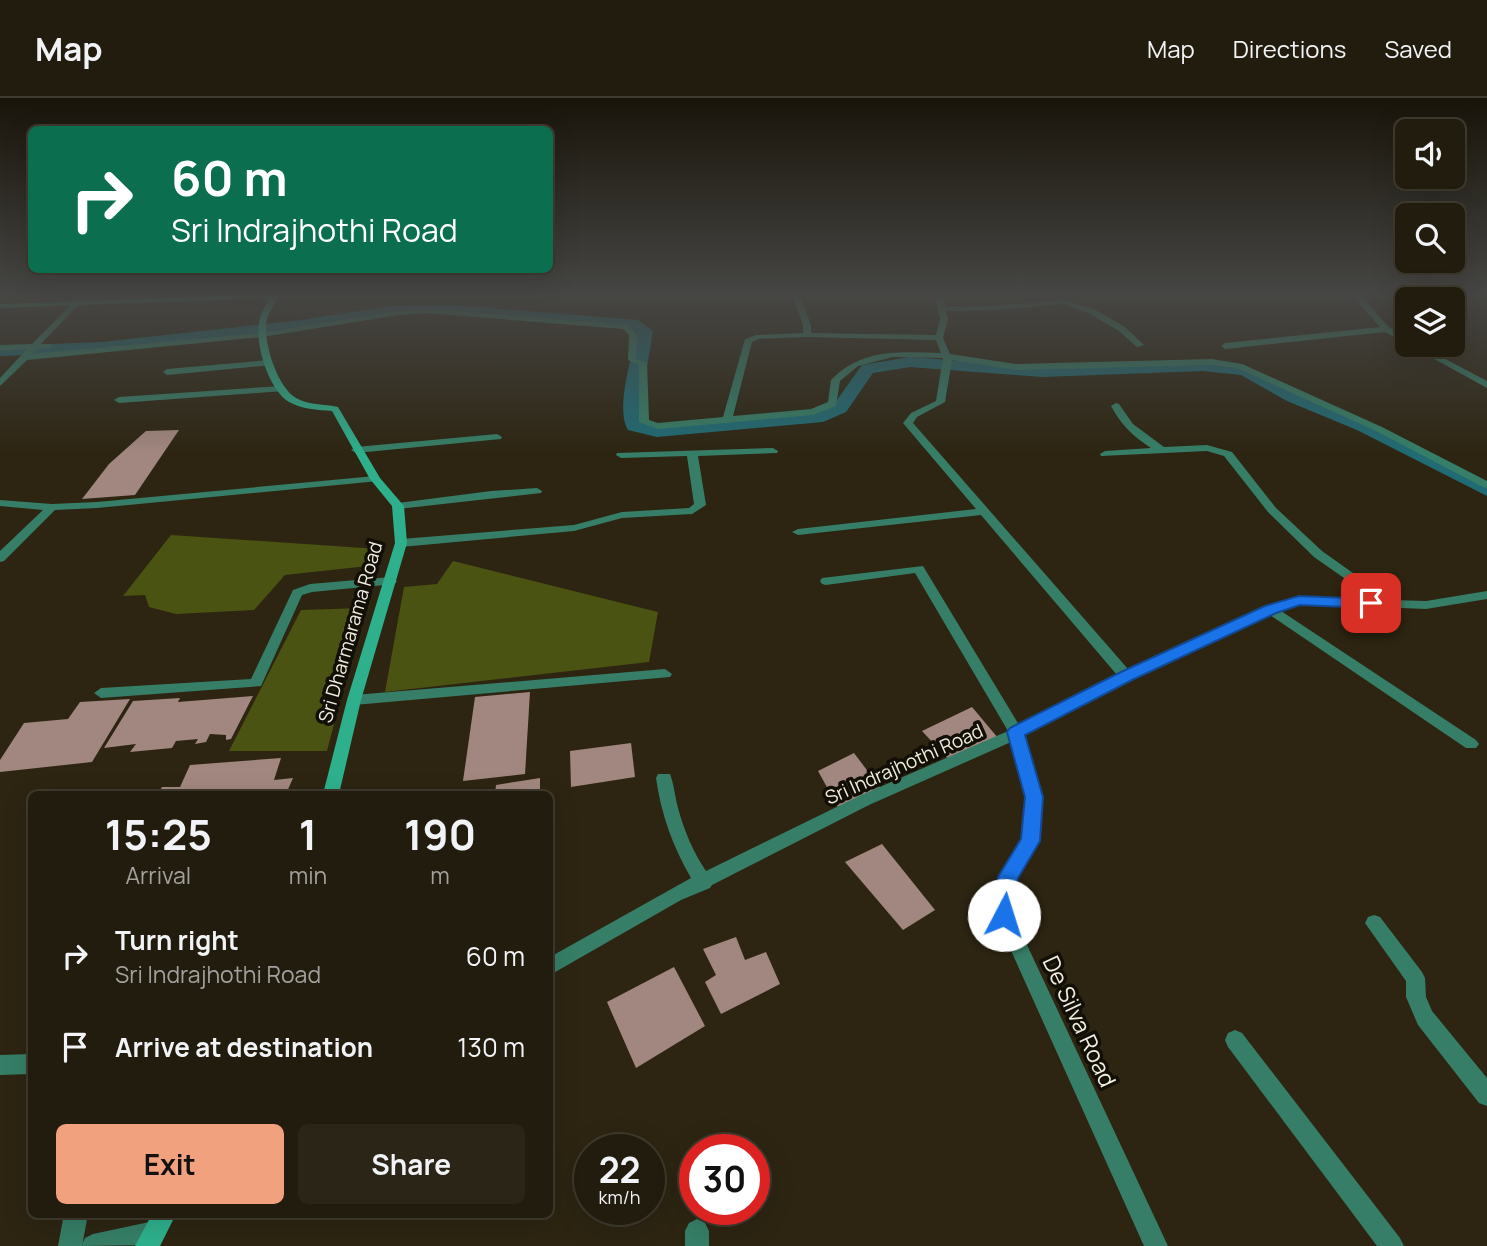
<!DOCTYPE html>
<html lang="en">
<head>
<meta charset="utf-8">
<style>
	body { margin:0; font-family:Manrope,sans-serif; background:#2a2517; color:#f1f3f6; height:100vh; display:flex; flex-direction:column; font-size:26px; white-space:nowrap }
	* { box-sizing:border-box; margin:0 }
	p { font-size:23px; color:#a2a19e }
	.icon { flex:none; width:38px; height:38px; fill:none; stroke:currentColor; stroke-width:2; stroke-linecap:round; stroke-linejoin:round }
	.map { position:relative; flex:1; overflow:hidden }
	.side { position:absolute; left:28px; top:693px; width:525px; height:427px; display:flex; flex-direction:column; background:#221c0e; border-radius:10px; box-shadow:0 7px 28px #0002,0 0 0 2px #3f3a2e }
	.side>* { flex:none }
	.top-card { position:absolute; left:28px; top:28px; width:525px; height:147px; border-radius:10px; box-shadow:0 7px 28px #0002,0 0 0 2px #3f3a2e; background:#0b6e4f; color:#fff; overflow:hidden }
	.controls { position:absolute; left:1395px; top:21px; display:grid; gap:14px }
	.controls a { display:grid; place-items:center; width:70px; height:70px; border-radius:10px; background:#221c0e; box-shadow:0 7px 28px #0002,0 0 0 2px #3f3a2e; font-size:35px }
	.speed { position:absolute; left:574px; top:1036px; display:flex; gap:14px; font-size:35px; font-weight:700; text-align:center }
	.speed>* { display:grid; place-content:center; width:91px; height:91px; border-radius:50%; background:#221c0e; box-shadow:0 7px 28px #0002,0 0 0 2px #3f3a2e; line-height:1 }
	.speed small { font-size:18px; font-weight:400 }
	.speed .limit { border:10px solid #d22; background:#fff; color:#111 }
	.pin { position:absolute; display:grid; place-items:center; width:60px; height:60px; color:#fff; margin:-30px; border-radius:14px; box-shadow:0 4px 10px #0006 }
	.me { position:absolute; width:77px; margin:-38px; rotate:5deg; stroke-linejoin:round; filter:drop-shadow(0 0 5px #0008) }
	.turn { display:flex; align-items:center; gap:24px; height:147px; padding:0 28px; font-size:32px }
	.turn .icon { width:91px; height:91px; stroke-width:2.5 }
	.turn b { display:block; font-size:49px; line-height:60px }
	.eta { display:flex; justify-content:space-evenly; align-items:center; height:119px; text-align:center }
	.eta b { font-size:42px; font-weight:700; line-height:49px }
	.button { display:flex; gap:14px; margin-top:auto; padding:14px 28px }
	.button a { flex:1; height:80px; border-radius:10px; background:#f2a17e; color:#111; font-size:28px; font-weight:700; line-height:80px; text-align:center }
	.button a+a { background:#2a2517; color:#f1f3f6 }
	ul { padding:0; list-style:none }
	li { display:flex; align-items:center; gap:21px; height:91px; padding:0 28px }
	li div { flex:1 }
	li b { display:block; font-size:26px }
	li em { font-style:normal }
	header { display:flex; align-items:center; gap:42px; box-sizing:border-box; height:98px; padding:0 35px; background:#221c0e; border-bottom:2px solid #3f3a2e }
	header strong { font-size:33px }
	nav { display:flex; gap:38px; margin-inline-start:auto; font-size:24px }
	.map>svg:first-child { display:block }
	.green { fill:#4a5312 }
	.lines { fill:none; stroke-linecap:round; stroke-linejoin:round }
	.canal { fill:#206b74; fill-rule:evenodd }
	.building { fill:#a1877f }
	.lane { fill:#367e67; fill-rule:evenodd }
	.street { fill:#367e67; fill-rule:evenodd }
	.secondary { fill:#2eb08c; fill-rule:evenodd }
	.route { fill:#1a73e8; stroke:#114b97; stroke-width:2 }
	.labels { text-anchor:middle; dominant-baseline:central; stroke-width:7; stroke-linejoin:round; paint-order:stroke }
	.street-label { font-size:19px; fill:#f2ede1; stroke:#120f07 }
	.near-street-label { font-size:23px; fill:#f2ede1; stroke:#120f07 }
</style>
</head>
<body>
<header>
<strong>Map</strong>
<nav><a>Map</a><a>Directions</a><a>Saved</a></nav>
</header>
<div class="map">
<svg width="1487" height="1148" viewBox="0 0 1487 1148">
	<rect width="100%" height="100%" fill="#2d2512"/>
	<!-- green -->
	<g class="green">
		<polygon points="171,437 378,451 368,468 285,477 254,512 176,516 149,509 145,497 123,498"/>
		<polygon points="453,463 658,514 649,564 385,594 404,489 437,486"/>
		<polygon points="364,510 327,653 229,653 301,512"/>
	</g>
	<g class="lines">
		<!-- canal -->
		<path class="canal" d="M454,207L638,222L653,233L640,311L642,324L657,327L814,315L834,306L862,267L910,259L1042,269L1203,263L1245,267L1299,295L1369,324L1487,384V398L1357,332L1287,303L1241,277L1203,273L1042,279L910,269L873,275L846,314L823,324L657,339L628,332C615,311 632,259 637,235L629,229L454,215L390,216L301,232L102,254L0,258V248L102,244L301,222L390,208Z"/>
	</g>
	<!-- building -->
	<g class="building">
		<polygon points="179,332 135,397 82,401 109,366 146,333"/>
		<polygon points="530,594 525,676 463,683 475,599"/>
		<polygon points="253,598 231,641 226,642 226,637 210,636 206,644 195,646 198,641 176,643 172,650 130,654 136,646 104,650 133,603 180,600 178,604"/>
		<polygon points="130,601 92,664 0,674 0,662 24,625 68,621 80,604"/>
		<polygon points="972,609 998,640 948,661 922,633"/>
		<polygon points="631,645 635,679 571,689 570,653"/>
		<polygon points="854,655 882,692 839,711 818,673"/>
		<polygon points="281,660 274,682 293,680 286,696 158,696 162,689 180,689 190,667"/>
		<polygon points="540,680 540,696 495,696 496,687"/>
		<polygon points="882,746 935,812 903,832 845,764"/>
		<polygon points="736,839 745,862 766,854 780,886 721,916 705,884 716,877 703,851"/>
		<polygon points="674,869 705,928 636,970 607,904"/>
	</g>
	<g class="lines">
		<!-- lane -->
		<g class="lane">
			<polygon points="1374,817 1380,819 1422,874 1425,880 1426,899 1432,913 1487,980 1487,1008 1479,1005 1418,927 1406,899 1406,883 1365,825 1368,819"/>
			<polygon points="1235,932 1242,935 1400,1140 1404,1148 1377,1148 1228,949 1225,942 1228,935"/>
			<polygon points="32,956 32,976 0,977 0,957"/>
			<polygon points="64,1116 88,1116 82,1148 58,1148"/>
		</g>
		<!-- street -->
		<g class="street">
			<path d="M791,195H799L811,227V235L936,237L940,221L934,195H942L945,209L997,208L1062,202L1094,211L1125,229L1144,247L1137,249L1119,233L1088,215L1062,206L997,212L946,213L948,221L943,240L950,256L1016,266L1212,261L1242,266L1382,329L1487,383V390L1483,389L1376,333L1237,270L1212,267L1016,272L952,262L945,304L917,319L913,325L1128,571L1266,509L1294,499L1374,501L1314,459L1268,414L1224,358L1207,353L1101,358L1100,356L1105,353L1151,350C1134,339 1121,327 1111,308L1116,305L1119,306L1133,326L1164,349L1207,347L1232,354L1276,410L1322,453L1391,502L1426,503L1487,493V501L1426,511L1300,506L1281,513L1476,642L1479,646L1476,650H1466L1270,517L1131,581L1024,637L1042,699L1038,743L1017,780L1013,817L1168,1148H1144L995,817L999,779L1022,742L1026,699L1011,644L869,707L712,787L710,790L681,802L550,877V859L691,780C673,749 661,716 656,680L658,676H670C674,686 675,699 678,710C684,732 693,754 706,773L857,699L1008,633L915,475L826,487L822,486L820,483L822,480L923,468L1019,627L1117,577L981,417L798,437L792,434L798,431L976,411L903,325L911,315L936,303L943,260L893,259L858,268L840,283L836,308L813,317L658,331L639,324V267L628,262L629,237L623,231L426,215L399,217L262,239L27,262L0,288V280L27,251L0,253V247L32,246L76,202H79V206L41,246H51V250L37,251L32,256L262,235L399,213L426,211L628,227L637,236L636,261L647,265L649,322L658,325L723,319L745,241L756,237L803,235V227ZM807,239L936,242L941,255C900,254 862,250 831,282L828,304L811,311L733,318L752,244L758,241Z"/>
			<polygon points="1350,195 1358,195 1389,229 1407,240 1407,246 1385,234 1225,251 1221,248 1225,245 1380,229"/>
			<polygon points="1409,247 1419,247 1487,283 1487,290"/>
			<polygon points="269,262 272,263 272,267 167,277 163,274 167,271"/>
			<polygon points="281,288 286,291 284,293 119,305 114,302 119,299"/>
			<polygon points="497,336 502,339 501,341 356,355 351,352 356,349"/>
			<polygon points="773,350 778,353 777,355 698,358 706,407 692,416 622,420 574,433 401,449 395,445 401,441 574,427 622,414 689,410 694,406 687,358 621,360 616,357 617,355"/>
			<polygon points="375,378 379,379 379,383 97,410 55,412 4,463 0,464 0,453 43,412 0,408 0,402 52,406 97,404"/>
			<polygon points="537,390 542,393 541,395 398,411 392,408 398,405 491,393"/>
			<polygon points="391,479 397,483 395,486 312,494 302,497 261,588 101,600 94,595 101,590 251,581 293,492 310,486"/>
			<polygon points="665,571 672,576 670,579 354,607 347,602 354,597"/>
			<polygon points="697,1121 705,1125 709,1133 709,1148 685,1148 685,1133 689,1125"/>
			<polygon points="154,1123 162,1127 166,1135 162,1143 154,1147 81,1148 85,1140 93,1136"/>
		</g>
		<!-- secondary -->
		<g class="secondary">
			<path d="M278,196C277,204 270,212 267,221C262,242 277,289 296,300C308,307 325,306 338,309L380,380L404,408L407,445L361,602L339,696H323L347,602L395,445L392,408L370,381L332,313C318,312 301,311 289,304C269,292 255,247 259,225C260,216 265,208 270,200L0,210V206Z"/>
			<polygon points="152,1116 176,1116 160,1148 135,1148"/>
		</g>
	</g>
	<!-- sky -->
	<linearGradient id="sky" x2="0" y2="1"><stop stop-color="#19140a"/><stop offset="0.55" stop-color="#464644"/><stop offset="1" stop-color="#464644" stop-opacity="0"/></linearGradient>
	<rect width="1487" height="356" fill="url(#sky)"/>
	<!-- route -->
	<polygon class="route" points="1299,498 1371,501 1379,505 1371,510 1300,507 1276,515 1132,582 1025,637 1043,699 1040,743 1018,780 1015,817 1012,823 1004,826 997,823 994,817 998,779 1021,741 1025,699 1007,634 1010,630 1121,574 1265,508"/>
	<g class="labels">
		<!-- street labels -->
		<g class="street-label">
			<text transform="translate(350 534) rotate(-74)">Sri Dharmarama Road</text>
			<text transform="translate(904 666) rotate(-24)">Sri Indrajhothi Road</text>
		</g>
		<!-- near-street labels -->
		<g class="near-street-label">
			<text transform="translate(1080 923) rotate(65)">De Silva Road</text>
		</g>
	</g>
</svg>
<div class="controls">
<a><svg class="icon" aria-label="sound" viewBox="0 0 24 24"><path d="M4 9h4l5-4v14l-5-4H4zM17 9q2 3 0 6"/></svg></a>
<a><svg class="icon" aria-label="search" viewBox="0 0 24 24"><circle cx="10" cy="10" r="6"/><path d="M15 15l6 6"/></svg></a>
<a><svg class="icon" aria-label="layers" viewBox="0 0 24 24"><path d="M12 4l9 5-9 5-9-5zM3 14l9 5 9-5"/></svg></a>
</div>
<div class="speed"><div>22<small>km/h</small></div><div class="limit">30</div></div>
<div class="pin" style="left:1371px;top:505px;background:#d93025"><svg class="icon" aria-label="arrive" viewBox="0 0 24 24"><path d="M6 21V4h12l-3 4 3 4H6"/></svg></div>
<svg class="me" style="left:1004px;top:817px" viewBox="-20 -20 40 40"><circle r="19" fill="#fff"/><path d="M0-13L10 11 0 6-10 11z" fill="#1a73e8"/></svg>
<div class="top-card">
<div class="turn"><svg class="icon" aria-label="right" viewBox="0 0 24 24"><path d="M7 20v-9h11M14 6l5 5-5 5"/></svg><div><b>60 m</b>Sri Indrajhothi Road</div></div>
</div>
<section class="side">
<div class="eta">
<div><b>15:25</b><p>Arrival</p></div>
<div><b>1</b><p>min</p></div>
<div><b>190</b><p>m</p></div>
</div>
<ul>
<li><svg class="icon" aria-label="right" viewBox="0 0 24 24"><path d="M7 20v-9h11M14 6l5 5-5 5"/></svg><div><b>Turn right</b><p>Sri Indrajhothi Road</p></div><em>60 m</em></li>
<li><svg class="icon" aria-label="arrive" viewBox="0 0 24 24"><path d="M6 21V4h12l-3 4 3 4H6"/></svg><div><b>Arrive at destination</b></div><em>130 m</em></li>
</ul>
<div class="button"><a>Exit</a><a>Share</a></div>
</section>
</div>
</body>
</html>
